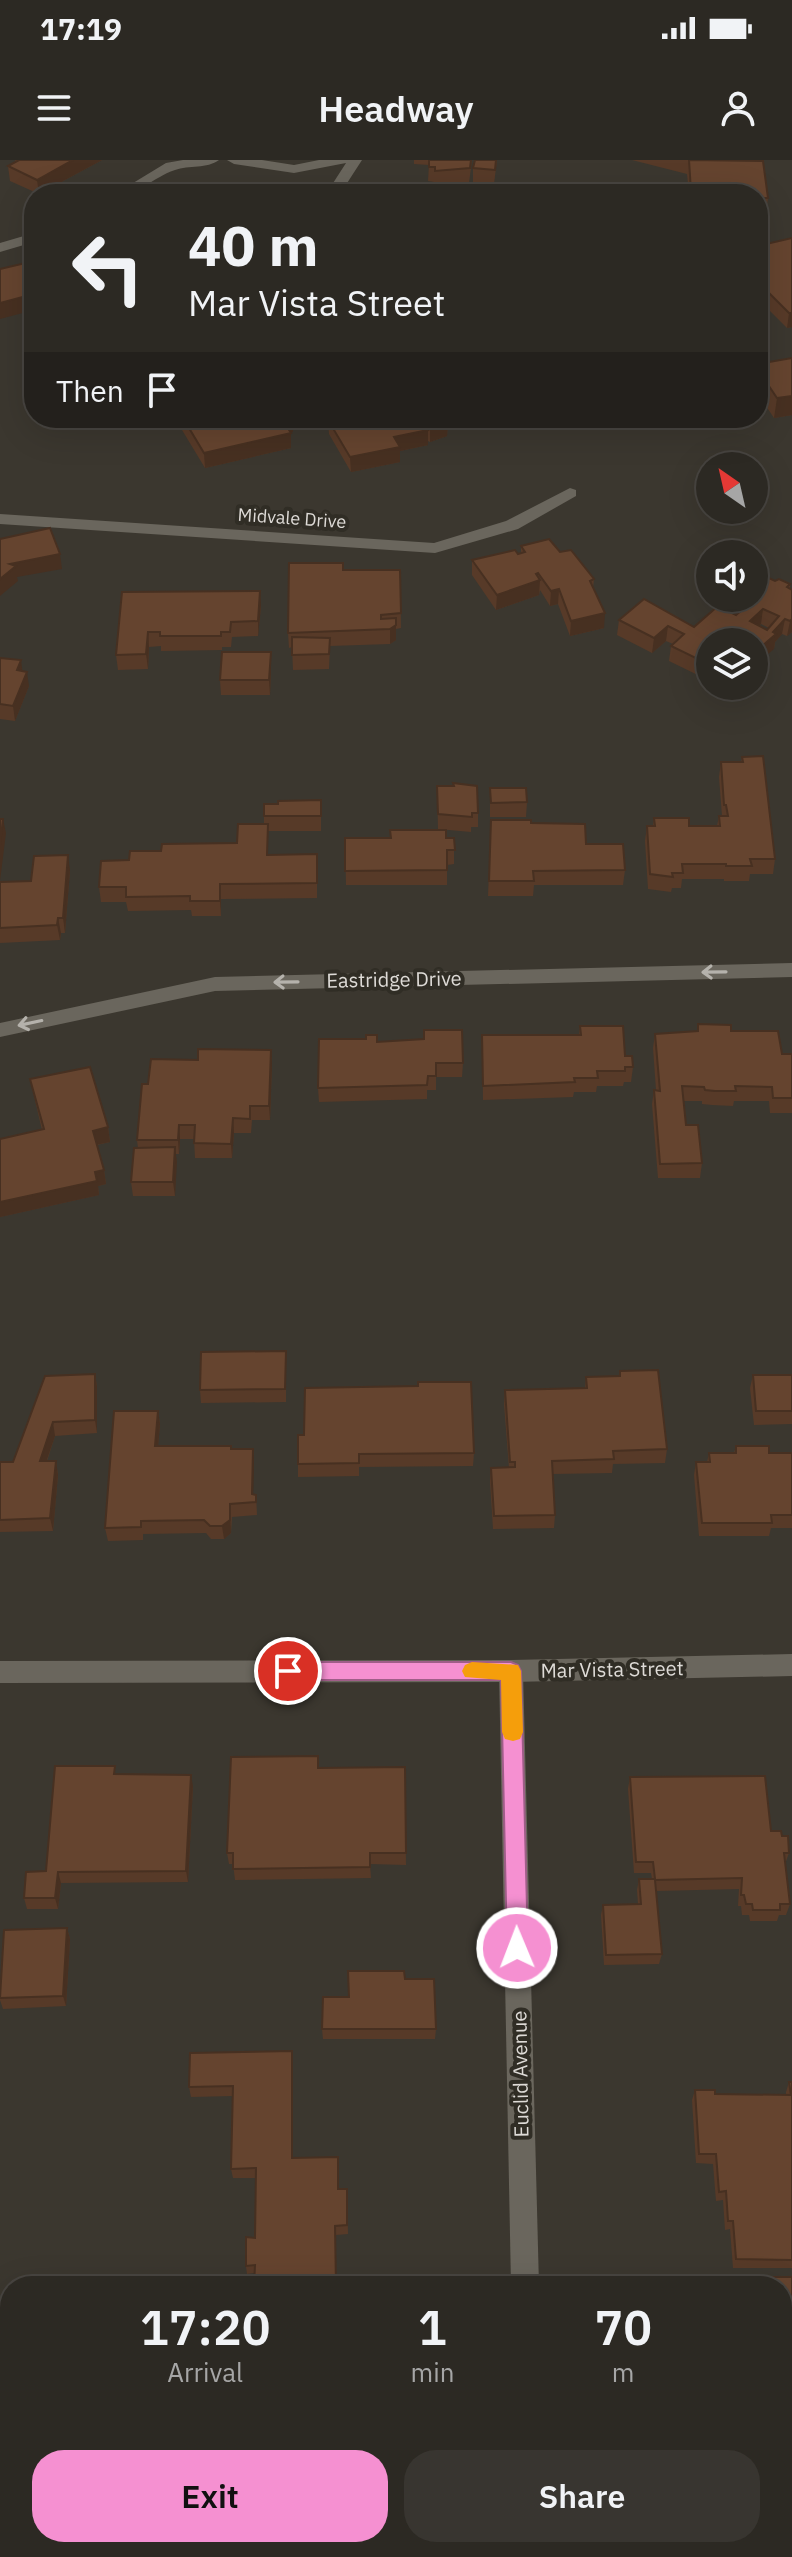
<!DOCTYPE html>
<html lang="en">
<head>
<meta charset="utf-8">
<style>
	body { margin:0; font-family:"IBM Plex Sans",sans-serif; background:#383530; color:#f1f3f6; height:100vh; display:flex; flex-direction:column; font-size:30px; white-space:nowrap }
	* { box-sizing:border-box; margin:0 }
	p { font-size:26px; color:#a6a6a6 }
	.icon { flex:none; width:44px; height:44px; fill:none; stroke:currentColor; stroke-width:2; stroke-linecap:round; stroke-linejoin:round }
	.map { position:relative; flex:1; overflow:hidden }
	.panel { position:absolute; left:0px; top:2116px; width:792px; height:282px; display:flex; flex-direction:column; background:#2c2923; border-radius:32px 32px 0 0; box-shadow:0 8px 32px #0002,0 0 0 2px #484541 }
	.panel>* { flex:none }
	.guide { position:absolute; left:24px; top:24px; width:744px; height:244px; border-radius:32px; box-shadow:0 8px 32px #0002,0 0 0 2px #484541; background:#2c2923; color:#f1f3f6; overflow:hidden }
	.needle { width:52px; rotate:326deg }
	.controls { position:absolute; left:696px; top:292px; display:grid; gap:16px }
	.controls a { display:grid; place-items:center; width:72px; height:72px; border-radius:50%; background:#2c2923; box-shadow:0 8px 32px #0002,0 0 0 2px #484541; font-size:40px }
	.pin { position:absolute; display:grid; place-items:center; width:68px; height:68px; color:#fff; margin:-34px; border:4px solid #fff; border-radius:50%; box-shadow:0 2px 8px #0007 }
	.me { position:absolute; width:88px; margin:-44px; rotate:359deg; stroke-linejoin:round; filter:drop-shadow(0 0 6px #0008) }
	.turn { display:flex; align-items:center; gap:28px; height:168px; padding:0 32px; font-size:36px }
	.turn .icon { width:104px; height:104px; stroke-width:2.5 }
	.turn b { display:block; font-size:56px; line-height:68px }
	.then { display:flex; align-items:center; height:76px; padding:0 32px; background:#0003; gap:16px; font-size:30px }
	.eta { display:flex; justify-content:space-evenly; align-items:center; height:136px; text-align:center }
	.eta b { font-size:48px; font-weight:600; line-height:56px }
	.primary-button { display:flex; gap:16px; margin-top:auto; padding:16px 32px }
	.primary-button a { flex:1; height:92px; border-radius:32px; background:#f590d1; color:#111; font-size:32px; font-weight:600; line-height:92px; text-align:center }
	.primary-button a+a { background:#383530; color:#f1f3f6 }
	.status { display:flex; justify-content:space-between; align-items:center; height:56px; padding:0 40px; background:#2c2923; direction:ltr }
	.status svg { height:22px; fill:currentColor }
	header { display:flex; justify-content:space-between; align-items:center; height:104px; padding:0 32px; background:#2c2923; font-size:36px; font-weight:600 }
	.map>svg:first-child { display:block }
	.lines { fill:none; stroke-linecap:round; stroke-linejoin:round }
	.minor { fill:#6a665d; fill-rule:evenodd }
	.tertiary { fill:#6a665d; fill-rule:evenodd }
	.wall { fill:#573a28; fill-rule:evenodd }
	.shaded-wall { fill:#473021 }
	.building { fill:#65442f; stroke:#473021; stroke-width:2; fill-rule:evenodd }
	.oneway { stroke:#b5b2ac }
	.route { fill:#f590d1; stroke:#9f5e88; stroke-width:2 }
	.slow { fill:#f59e0b }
	.labels { text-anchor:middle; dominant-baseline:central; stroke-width:8; stroke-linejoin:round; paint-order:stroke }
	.far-street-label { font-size:18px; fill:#dedbd7; stroke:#302d25 }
	.street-label { font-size:20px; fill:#dedbd7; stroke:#302d25 }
</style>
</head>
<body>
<div class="status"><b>17:19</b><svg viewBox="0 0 49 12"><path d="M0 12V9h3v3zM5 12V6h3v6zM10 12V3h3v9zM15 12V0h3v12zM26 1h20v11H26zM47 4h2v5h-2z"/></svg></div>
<header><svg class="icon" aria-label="menu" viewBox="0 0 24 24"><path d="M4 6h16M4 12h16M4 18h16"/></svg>Headway<svg class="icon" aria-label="person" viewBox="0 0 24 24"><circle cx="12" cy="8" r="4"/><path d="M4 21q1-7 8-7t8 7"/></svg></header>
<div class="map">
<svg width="792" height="2397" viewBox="0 0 792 2397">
	<rect width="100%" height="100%" fill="#3b372f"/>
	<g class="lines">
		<!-- minor -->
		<g class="minor">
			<path d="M183,0H219C207,9 189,5 175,10C151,18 143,34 115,34L166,3Z"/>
			<polygon points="227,0 262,0 294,5 319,0 362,0 340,34 326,34 346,3 294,13 234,4"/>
			<polygon points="34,73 34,82 0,92 0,83"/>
			<polygon points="570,328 576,330 576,336 518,369 435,393 0,364 0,354 434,383 506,361"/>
			<polygon points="792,803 792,817 215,831 0,877 0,863 215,817"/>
			<polygon points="511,1500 519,1503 523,1511 539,2126 511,2126 499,1511 503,1503"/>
			<rect x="516" y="2388" width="30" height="9"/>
		</g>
		<!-- tertiary -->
		<polygon class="tertiary" points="792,1494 792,1516 511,1522 0,1523 0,1501 511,1500"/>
	</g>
	<!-- wall -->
	<g class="wall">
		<polygon points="15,0 102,0 39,34 10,21 8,6 16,2"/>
		<polygon points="414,0 472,0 469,23 435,25 434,22 428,21 429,5 414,4"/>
		<polygon points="497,0 494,24 473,23 473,8"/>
		<polygon points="632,0 755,0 768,38 766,53 758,53 758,34 689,34 687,14"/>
		<polygon points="792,78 792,167 787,168 763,144 758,131 758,86"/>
		<polygon points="792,198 792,255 774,258 758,234 758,204"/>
		<polygon points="179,258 292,258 293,272 290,272 291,288 205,308 179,265"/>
		<polygon points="328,260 448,261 447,276 430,282 428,281 428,285 400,291 400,302 351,312 329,274"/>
		<polygon points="521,386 560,392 594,419 593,428 604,468 570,476 558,444 550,446 540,430 539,435 496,450 472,415 472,400 521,393"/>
		<polygon points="343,410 400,410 401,468 396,469 396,480 390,484 330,486 329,509 293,510 292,487 289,488 288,473"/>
		<path d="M775,421L790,424V429L792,430V472L787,476L782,474L775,482L774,489L710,482V521L669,501L671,486L673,484L666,481L652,493L617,475L619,460L694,467L736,455L739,453L710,439V438H754ZM761,464L769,468L767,470L759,466Z"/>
		<polygon points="122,432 261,446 258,476 232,477 231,487 222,487 222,490 161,491 161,486 149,487 148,509 118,510 116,495"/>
		<polygon points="0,498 22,511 29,526 15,561 0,559"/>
		<polygon points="271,507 270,535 221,535 220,520"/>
		<polygon points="742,597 775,699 773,714 750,714 749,721 724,721 724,719 682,719 681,728 672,728 671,732 648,729 645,681 647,666 653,666 654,658 689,666 717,666 719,656 722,656 719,617 721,602 741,602"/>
		<polygon points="437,626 478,653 478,667 471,667 471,672 438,669"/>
		<polygon points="490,628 527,642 526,657 490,657"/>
		<polygon points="321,640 321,671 268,671 268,695 317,694 317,738 221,739 221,756 192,756 191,750 128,751 126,742 101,742 99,727 129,700 161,691 237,683 264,664 264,644 278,644"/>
		<polygon points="491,660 531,663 586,684 625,710 623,725 534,725 533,736 488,736"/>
		<polygon points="345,678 454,678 454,704 447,705 447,725 346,725"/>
		<polygon points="70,710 65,773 61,773 60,780 0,783 0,722 31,721"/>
		<polygon points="698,864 731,871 782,894 792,894 792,953 770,953 769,941 734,941 733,946 712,945 702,944 702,941 684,941 686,965 702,1003 700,1018 658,1018 652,944 654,930 656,930 653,888 655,874 697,871"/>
		<polygon points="580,866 625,896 633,907 631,922 624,922 623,926 597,926 596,932 574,932 573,937 483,940 482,875 579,875"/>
		<polygon points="377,882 463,903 462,917 436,917 436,930 427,930 427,939 319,942 318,928"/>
		<polygon points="271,890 272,904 270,960 252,960 251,973 234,973 232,998 195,998 194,979 180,979 179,994 176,994 175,1036 133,1036 131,1022 138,988 137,980 148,924 198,900"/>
		<polygon points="30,919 108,967 110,982 97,985 104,1010 106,1024 98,1026 99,1035 0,1057 0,979 42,970"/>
		<polygon points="286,1205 286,1242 201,1243 200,1230"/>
		<polygon points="620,1211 667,1289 665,1303 613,1304 612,1313 553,1314 555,1355 554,1368 493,1369 490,1321 491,1308 509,1308 504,1244 505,1230 585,1229 586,1217 619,1216"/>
		<polygon points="95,1214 97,1227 97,1273 55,1276 47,1301 56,1301 58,1315 53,1371 0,1372 0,1302 13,1302"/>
		<polygon points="753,1215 792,1215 792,1264 754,1265 750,1228"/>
		<polygon points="158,1251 160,1264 158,1286 253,1289 253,1334 256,1335 257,1355 232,1357 231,1373 224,1379 211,1379 206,1373 143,1374 143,1380 108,1381 105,1368"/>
		<polygon points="298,1275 474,1293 473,1306 359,1307 359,1316 298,1317"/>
		<polygon points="736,1286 769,1293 792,1293 792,1368 771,1368 769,1376 699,1376 694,1315 696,1302 707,1302 709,1293 734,1293"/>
		<polygon points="405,1607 406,1705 370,1704 371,1718 235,1720 233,1704 229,1704 227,1693 318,1608"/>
		<polygon points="117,1614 193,1626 188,1722 61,1723 58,1749 27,1749 24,1738 46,1711"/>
		<polygon points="630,1617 771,1671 782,1676 789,1693 785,1704 790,1744 786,1755 779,1755 777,1761 750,1761 749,1755 742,1755 741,1746 738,1746 739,1729 656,1731 662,1794 659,1804 604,1805 601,1755 603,1745 638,1744 637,1730 639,1719 652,1719 651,1713 634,1713 628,1629"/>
		<polygon points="67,1768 70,1779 66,1846 3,1849 0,1840 0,1829"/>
		<polygon points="405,1819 436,1869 435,1879 323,1879 322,1869 349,1837"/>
		<polygon points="293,1901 293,1997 338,2029 347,2029 348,2074 336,2075 254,2113 247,2114 246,2106 255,2078 256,2018 233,2018 231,2009 233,1936 191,1937 189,1927"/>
		<polygon points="789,1922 792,1922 792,2108 733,2108 730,2069 725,2070 723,2040 716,2041 713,2004 696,2003 692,1940 695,1930 715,1934 786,1935 786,1932"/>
		<polygon points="710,2117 792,2117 792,2287 782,2287 782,2126 707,2126"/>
		<polygon points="0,2260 10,2388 103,2388 103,2397 0,2397"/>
		<polygon points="726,2388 782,2388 792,2397 726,2397"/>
	</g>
	<!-- shaded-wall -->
	<g class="shaded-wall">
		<polygon points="73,0 102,0 39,34 37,20"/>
		<polygon points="34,134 34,150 0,159 0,143"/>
		<polygon points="789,153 792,153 792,167 787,168"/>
		<polygon points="792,236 792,255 774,258 777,238"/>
		<polygon points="286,258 292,258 293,272 283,274 282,259"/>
		<polygon points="448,261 447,276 430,282 430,267"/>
		<polygon points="428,270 428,285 400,291 400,302 351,312 350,297 394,277"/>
		<polygon points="291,273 291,288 205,308 204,293"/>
		<polygon points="60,394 62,409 17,417 18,421 0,436 0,419 10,404"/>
		<polygon points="538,413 538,421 540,420 539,435 496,450 497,435"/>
		<polygon points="559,429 558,444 550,446 551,431"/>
		<polygon points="260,431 261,446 258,476 258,461"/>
		<polygon points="763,449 761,464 748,476 750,461"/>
		<polygon points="605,453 604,468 570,476 571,461"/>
		<polygon points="785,459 782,474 775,482 774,489 754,506 754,493"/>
		<polygon points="792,459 792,472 787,476 790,461"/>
		<polygon points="396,465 396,480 390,484 390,469"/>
		<polygon points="668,466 666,481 652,493 654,478"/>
		<polygon points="148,472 149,487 148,509 146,494"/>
		<polygon points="271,492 271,507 270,535 269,520"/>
		<polygon points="21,500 23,515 17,510"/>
		<polygon points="27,512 29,526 15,561 13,546"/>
		<polygon points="3,659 6,673 0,721 0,685"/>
		<polygon points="68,695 70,710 65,773 63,758"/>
		<polygon points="220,724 221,739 221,756 220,741"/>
		<polygon points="58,758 61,773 60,780 57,765"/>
		<polygon points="271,890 272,904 270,960 269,946"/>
		<polygon points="233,958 234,973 232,998 231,984"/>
		<polygon points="179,965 180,979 179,994 178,980"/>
		<polygon points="108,967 110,982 95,985 93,971"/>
		<polygon points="175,987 177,1002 175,1036 173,1022"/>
		<polygon points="104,1010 106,1024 98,1026 99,1035 0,1057 0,1042"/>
		<polygon points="95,1214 97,1227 97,1273 95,1260"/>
		<polygon points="158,1251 160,1264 157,1299 155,1286"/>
		<polygon points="53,1262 55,1276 42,1314 40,1301"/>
		<polygon points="253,1289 254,1302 253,1342 252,1334"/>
		<polygon points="56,1301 58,1315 53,1371 50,1358"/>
		<polygon points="230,1344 231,1373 224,1379 222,1366"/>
		<polygon points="191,1615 193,1626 188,1722 186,1711"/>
		<polygon points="58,1712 61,1723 58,1749 55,1738"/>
		<polygon points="67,1768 70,1779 66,1846 63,1836"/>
		<polygon points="292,1891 293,1901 293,2007 292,1998"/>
		<polygon points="100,2388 103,2388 103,2397 101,2397 100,2395"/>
	</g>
	<!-- building -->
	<g class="building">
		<polygon points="19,0 73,0 37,20 8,6"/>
		<polygon points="429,0 471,0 470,8 435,11 435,7 429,7"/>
		<polygon points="475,0 496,0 495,10 473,8"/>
		<polygon points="689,0 763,1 768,38 758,38 758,34 695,34 691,31"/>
		<polygon points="792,78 792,153 789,153 765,129 758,111 758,99 767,98 758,88 758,86"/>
		<polygon points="34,101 34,134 0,143 0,109"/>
		<polygon points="792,198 792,236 777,238 758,210 758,204"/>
		<polygon points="183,258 286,258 282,259 291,273 204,293"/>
		<polygon points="336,258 445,258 448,261 430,267 425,265 428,270 394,277 400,287 350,297 328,260"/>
		<polygon points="50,368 60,394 10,404 16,406 0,419 0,379"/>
		<polygon points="549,379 560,392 571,390 594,419 590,421 605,453 571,461 559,429 551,431 538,413 536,414 540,420 497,435 472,400 515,390 518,394 525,392 521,386"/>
		<polygon points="289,403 343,403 343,410 400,410 401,453 381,455 381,459 396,458 396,465 390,469 288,473"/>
		<path d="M754,411L775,421L779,419L790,424L787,427L792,430V459L790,461L785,459L773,472L776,474L754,493V482H710V505L671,486L684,474L668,466L654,478L619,460L644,439L694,467L718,446L736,455L750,443L741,438H754ZM763,449L779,456L767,470L750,461Z"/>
		<polygon points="260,431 258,461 231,462 230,472 221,472 221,476 160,476 160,472 148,472 146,494 116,495 122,432"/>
		<polygon points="292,477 330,478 329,494 292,495"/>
		<polygon points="222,492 271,492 269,520 220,520"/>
		<polygon points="0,498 21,500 17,510 27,512 13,546 0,544"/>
		<polygon points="763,596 775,699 750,699 752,706 726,706 726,704 682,704 683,713 672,713 673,717 650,714 647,666 655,666 654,658 689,658 689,666 720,666 719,656 728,656 726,645 724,645 721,602 743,602 742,597"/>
		<polygon points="453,623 477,626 478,653 472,653 472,657 438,654 437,626 454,626"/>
		<polygon points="490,628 526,628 527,642 491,643"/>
		<polygon points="321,640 321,656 264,656 264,644 278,644 278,641"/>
		<polygon points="0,659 3,659 0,685"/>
		<polygon points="491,660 531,660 531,663 585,664 586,684 623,684 625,710 533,711 534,721 489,721"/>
		<polygon points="238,664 268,664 267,695 317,694 317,723 220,724 220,741 190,741 190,736 126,737 126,727 99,727 101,701 129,700 130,691 161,691 162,684 237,683"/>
		<polygon points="390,670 446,670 446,678 454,678 455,690 447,690 447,710 345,711 345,678 391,678"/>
		<polygon points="68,695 63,758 58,758 57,765 0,768 0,722 31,721 34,696"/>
		<polygon points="698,864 731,865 731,871 778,871 782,894 792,894 792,938 773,938 772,927 735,926 736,931 715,931 705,930 704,927 682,926 686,965 698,965 702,1003 660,1004 654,930 660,931 655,874 698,871"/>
		<polygon points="580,866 623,866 625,896 632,896 633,907 625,907 625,911 597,911 598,918 574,918 575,922 483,926 482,875 581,875"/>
		<polygon points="424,870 462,870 463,903 436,903 436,916 428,916 427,925 318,928 319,879 366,879 366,875 377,875 377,882 424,879"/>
		<polygon points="198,889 271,890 269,946 250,946 250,959 233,958 231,984 194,983 195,965 179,965 178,980 137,980 142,924 148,924 151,899 198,900"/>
		<polygon points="90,907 108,967 93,971 104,1010 95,1012 97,1021 0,1042 0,979 44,969 30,919"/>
		<polygon points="175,987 173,1022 131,1022 134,988"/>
		<polygon points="286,1191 285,1229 200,1230 201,1192"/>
		<polygon points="658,1210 667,1289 613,1291 614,1299 552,1301 555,1355 494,1356 491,1308 515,1307 515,1302 510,1302 505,1230 587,1228 586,1217 620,1216 620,1211"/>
		<polygon points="95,1214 95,1260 53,1262 40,1301 56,1301 50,1358 0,1360 0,1302 13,1302 45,1216"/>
		<polygon points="753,1215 792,1215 792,1251 756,1251"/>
		<polygon points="418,1222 471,1222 474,1293 359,1294 359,1303 298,1304 298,1275 304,1275 305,1228 418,1226"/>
		<polygon points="114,1251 158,1251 155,1286 231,1286 231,1289 253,1289 252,1334 256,1335 256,1342 230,1344 230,1360 222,1366 210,1366 204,1360 141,1361 141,1367 105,1368"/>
		<polygon points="736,1286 769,1286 769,1293 792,1293 792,1355 771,1355 772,1363 702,1363 696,1302 710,1302 709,1293 736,1293"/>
		<polygon points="318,1596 318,1608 405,1607 406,1693 370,1693 370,1707 233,1709 233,1693 227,1693 231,1597"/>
		<polygon points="55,1606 115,1606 114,1614 191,1615 186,1711 58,1712 55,1738 24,1738 26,1712 46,1711"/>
		<polygon points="765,1616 771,1671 781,1671 782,1676 788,1676 789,1693 784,1693 790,1744 780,1744 780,1750 753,1750 752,1744 746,1744 744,1735 741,1735 742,1718 655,1720 662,1794 606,1795 603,1745 641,1744 639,1719 655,1719 653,1702 636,1702 630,1617"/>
		<polygon points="67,1768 63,1836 0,1838 4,1770"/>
		<polygon points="348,1811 404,1811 405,1819 434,1819 436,1869 322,1869 323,1837 349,1837"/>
		<polygon points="292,1891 292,1998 338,1997 338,2029 347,2029 347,2065 335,2066 336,2126 254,2126 255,2105 246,2106 246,2077 255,2078 256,2008 231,2009 233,1926 189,1927 190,1893"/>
		<polygon points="789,1922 792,1922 792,2100 736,2099 733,2061 728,2061 726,2031 719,2032 716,1994 699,1994 695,1930 715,1930 715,1934 791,1935"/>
		<polygon points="710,2117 792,2117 792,2280 782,2280 782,2126 711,2126"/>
		<polygon points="10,2259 10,2388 100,2388 100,2395 0,2396 0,2260"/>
		<polygon points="782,2326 792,2326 792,2397 730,2397 729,2388 782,2388"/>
	</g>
	<!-- one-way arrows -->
	<defs><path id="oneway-shaft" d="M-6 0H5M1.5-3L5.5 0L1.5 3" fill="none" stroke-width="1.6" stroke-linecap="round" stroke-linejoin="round" transform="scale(2)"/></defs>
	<g class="oneway">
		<use href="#oneway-shaft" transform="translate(714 812) rotate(179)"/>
		<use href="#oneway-shaft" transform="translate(286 822) rotate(179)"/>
		<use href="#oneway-shaft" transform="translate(30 863) rotate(168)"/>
	</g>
	<!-- route -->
	<polygon class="route" points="288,1502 511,1502 518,1505 521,1511 528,1788 525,1795 517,1798 510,1795 507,1788 501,1520 288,1520 281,1517 278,1511 281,1505"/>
	<!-- slow -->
	<polygon class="slow" points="472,1502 518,1505 521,1511 523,1572 520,1579 513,1581 505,1579 502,1572 501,1520 465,1517 462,1511 465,1505"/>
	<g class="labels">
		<!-- far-street labels -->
		<g class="far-street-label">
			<text transform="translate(292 358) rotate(4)">Midvale Drive</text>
		</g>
		<!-- street labels -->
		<g class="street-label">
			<text transform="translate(394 819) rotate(-1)">Eastridge Drive</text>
			<text transform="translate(612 1509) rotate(-1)">Mar Vista Street</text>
			<text transform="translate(520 1914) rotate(-91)">Euclid Avenue</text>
		</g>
	</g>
</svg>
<div class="controls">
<a><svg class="needle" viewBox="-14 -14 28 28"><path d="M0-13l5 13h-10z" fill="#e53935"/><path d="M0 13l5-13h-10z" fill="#a6a6a6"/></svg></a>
<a><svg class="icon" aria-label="sound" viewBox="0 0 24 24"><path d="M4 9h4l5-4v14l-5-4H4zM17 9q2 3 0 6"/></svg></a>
<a><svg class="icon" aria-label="layers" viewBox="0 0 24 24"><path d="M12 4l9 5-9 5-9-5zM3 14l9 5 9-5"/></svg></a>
</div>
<div class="pin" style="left:288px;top:1511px;background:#d93025"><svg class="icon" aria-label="arrive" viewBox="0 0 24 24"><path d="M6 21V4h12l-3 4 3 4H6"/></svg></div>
<svg class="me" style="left:517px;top:1788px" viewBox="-20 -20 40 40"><circle r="17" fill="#f590d1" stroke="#fff" stroke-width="3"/><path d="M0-11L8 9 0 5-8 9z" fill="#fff"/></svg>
<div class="guide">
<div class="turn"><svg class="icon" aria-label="left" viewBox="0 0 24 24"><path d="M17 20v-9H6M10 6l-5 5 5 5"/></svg><div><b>40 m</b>Mar Vista Street</div></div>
<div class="then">Then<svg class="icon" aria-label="arrive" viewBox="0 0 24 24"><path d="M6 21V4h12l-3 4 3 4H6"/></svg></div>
</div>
<section class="panel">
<div class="eta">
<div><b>17:20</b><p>Arrival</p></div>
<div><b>1</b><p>min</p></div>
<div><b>70</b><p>m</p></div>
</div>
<div class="primary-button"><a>Exit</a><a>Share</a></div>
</section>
</div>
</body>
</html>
